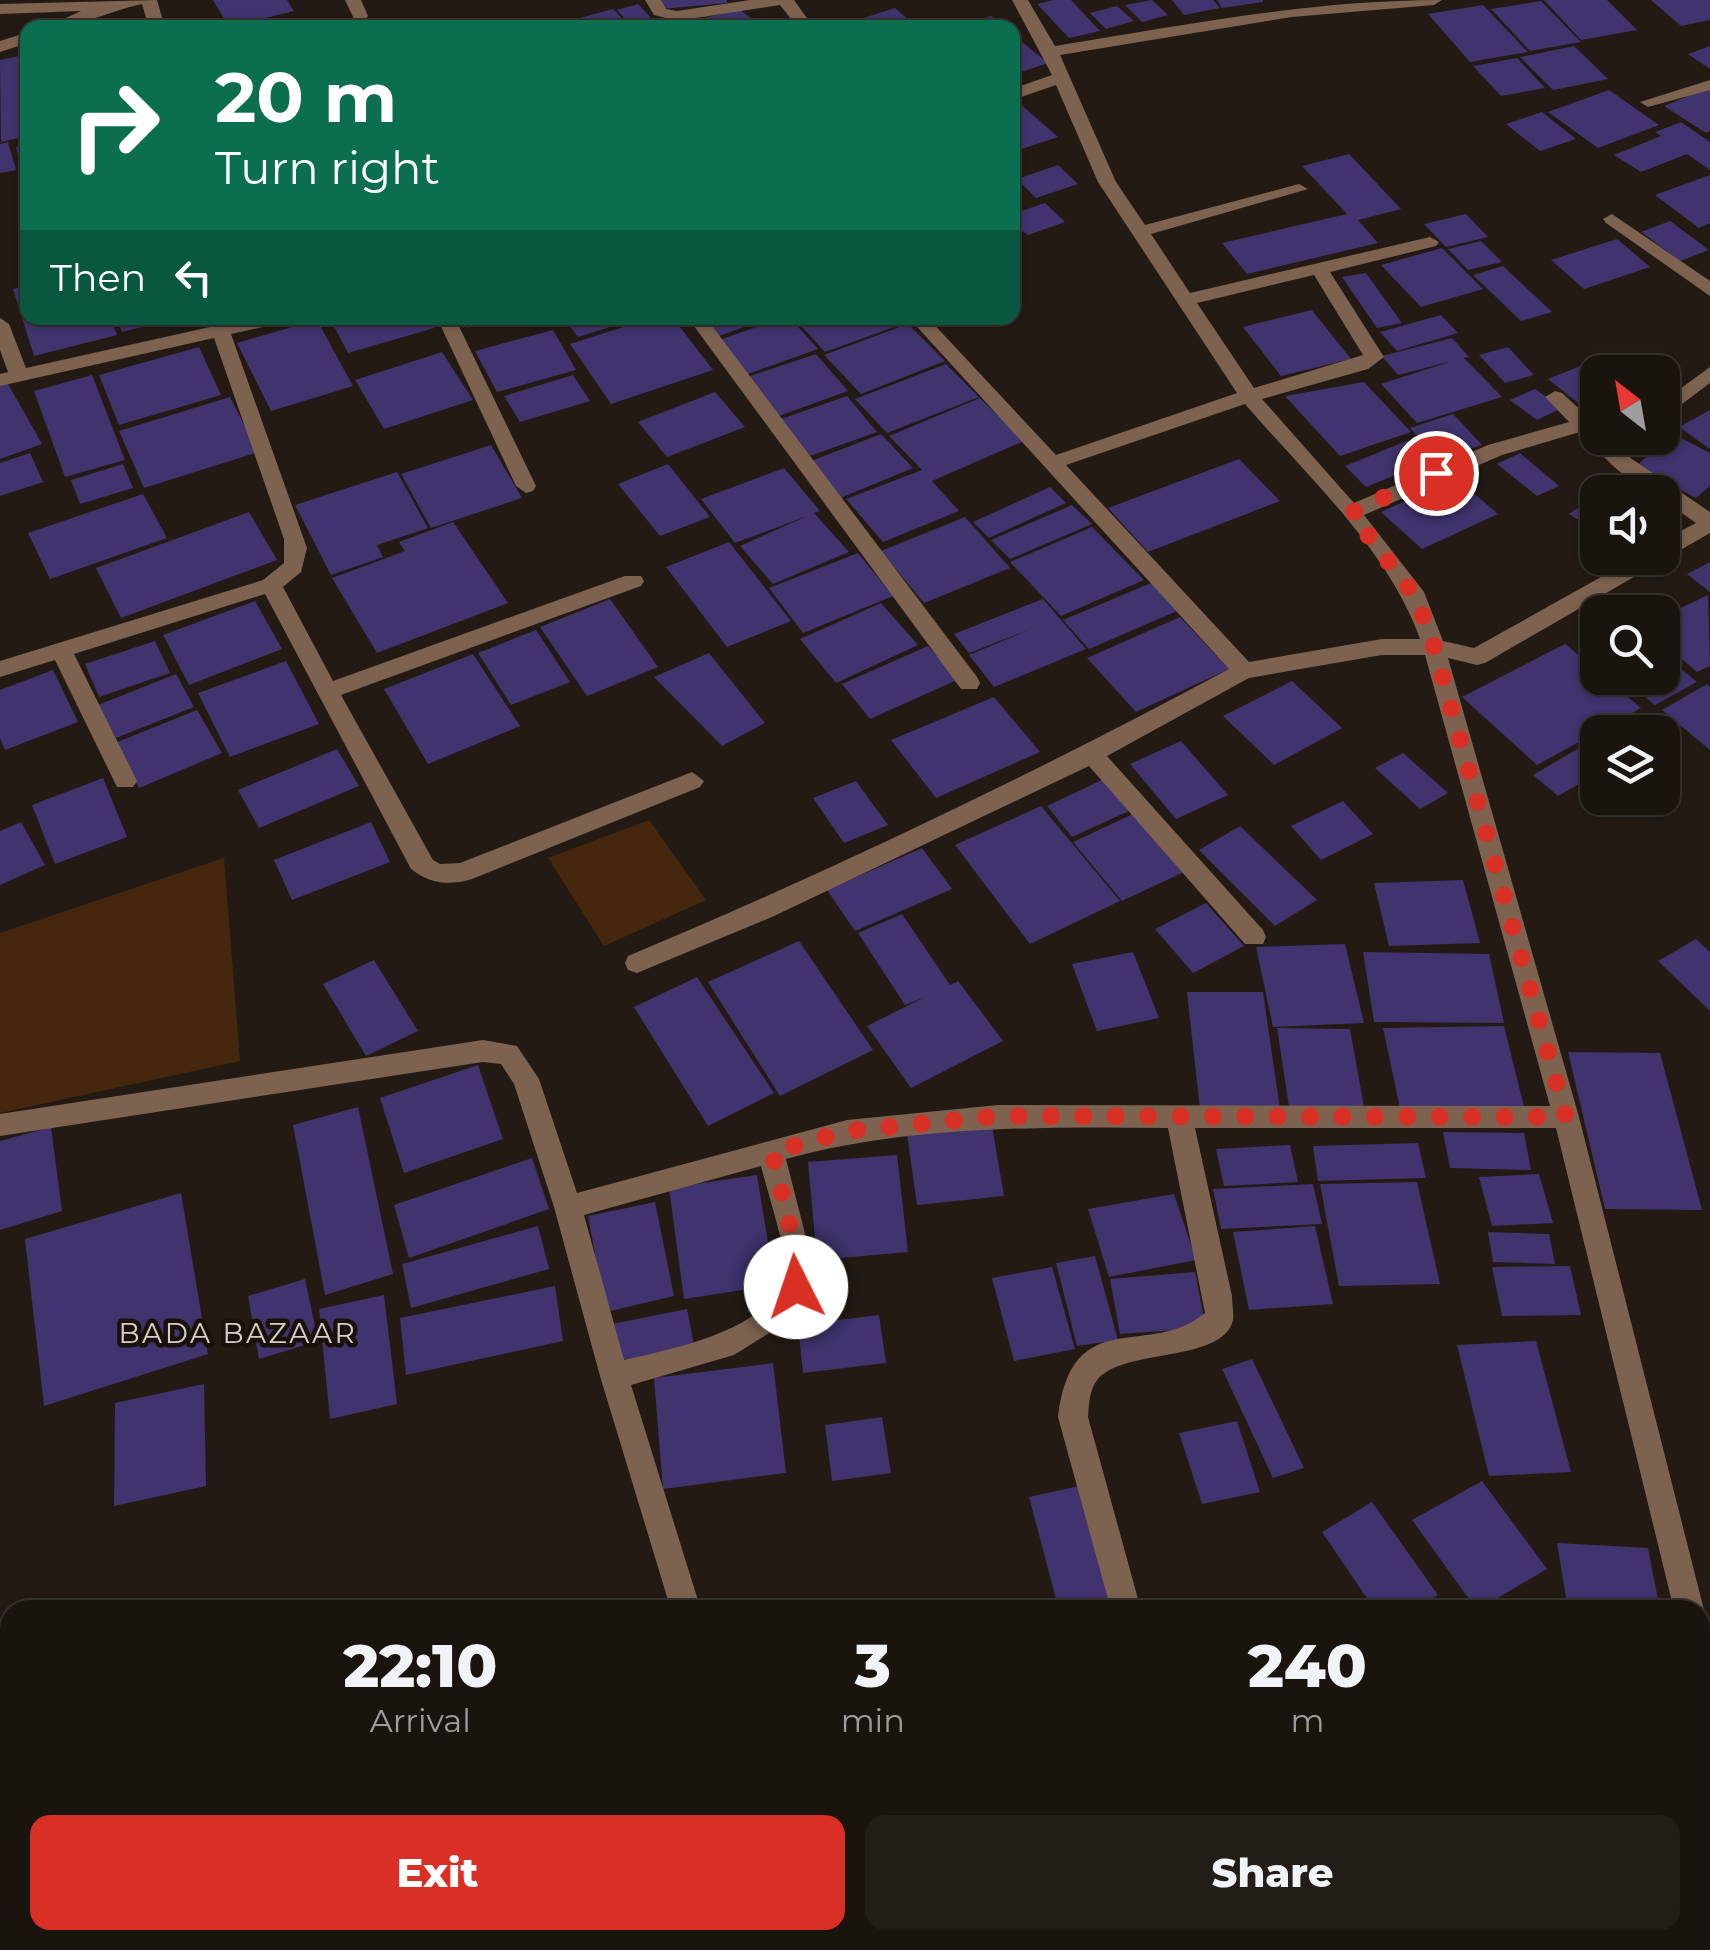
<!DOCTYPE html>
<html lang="en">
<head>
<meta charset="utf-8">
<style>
	body { margin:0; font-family:Montserrat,sans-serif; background:#231d18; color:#f1f3f6; height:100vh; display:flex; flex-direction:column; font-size:38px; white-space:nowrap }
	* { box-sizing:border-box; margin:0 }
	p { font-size:32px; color:#9f9e9e }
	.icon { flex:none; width:55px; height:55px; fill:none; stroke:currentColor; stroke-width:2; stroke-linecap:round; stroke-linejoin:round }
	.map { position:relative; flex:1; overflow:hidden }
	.drawer { position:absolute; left:0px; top:1600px; width:1710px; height:350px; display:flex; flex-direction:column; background:#1a140f; border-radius:30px 30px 0 0; box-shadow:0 2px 8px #0004,0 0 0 2px #38332f }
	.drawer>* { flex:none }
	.top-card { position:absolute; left:20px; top:20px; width:1000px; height:305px; border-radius:20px; box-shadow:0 2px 8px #0004,0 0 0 2px #38332f; background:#0b6e4f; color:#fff; overflow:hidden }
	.needle { width:65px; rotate:329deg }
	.controls { position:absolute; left:1580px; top:355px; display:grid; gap:20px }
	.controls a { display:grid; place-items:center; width:100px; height:100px; border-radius:20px; background:#1a140f; box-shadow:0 2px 8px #0004,0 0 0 2px #38332f; font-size:50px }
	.pin { position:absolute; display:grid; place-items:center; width:85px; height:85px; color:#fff; margin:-42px; border:5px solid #fff; border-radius:50%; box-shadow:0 2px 10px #0007 }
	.me { position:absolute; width:110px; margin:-55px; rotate:356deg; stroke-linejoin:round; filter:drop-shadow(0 0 8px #0008) }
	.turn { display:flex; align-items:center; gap:35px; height:210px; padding:0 30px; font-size:45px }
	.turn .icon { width:130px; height:130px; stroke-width:2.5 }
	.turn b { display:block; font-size:70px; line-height:85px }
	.then { display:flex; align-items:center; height:95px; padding:0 30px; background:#0003; gap:20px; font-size:38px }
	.eta { display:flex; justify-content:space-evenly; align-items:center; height:170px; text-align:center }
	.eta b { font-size:60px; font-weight:800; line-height:70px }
	.action { display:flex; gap:20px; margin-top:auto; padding:20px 30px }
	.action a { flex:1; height:115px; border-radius:20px; background:#d93025; color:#fff; font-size:40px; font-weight:800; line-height:115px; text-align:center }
	.action a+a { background:#231d18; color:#f1f3f6 }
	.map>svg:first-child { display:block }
	.green { fill:#45270e }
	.building { fill:#40336e }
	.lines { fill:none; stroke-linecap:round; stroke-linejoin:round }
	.minor { fill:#7c624f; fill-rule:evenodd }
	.route { stroke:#d93025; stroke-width:18; stroke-dasharray:0 32.4 }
	.labels { text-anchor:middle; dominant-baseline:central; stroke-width:9; stroke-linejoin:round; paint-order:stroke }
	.neighbourhood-label { font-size:28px; letter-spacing:2.5px; fill:#d6d0cc; stroke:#1a110b }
</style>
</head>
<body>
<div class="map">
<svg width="1710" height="1950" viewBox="0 0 1710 1950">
	<rect width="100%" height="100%" fill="#231a14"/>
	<!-- green -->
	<g class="green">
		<polygon points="649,820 706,900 604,946 548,858"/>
		<polygon points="224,858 240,1061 0,1113 0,933"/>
	</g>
	<!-- building -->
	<g class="building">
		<polygon points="213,0 287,0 294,11 229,27"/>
		<polygon points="660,0 727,0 727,3 662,9"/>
		<polygon points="1053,0 1071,0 1100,31 1069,38 1037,4"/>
		<polygon points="1152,0 1168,15 1142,22 1125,5"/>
		<polygon points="1172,0 1213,0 1220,8 1184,15"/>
		<polygon points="1217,0 1263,0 1263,2 1222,8"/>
		<polygon points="1544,0 1607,0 1637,30 1581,40"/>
		<polygon points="1651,0 1710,0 1710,20 1681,26"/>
		<polygon points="1541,1 1581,42 1530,51 1491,9"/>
		<polygon points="638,4 660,28 633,28 617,10"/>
		<polygon points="1483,5 1528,52 1470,62 1428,14"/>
		<polygon points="1117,6 1134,21 1106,29 1090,13"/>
		<polygon points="895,8 918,28 835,28 835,27"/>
		<polygon points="613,9 630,26 550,28 550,26"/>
		<polygon points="740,10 755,21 734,28 711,28 704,18"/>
		<polygon points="695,16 706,28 661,28 661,27"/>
		<polygon points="991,16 1005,28 957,28 957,27"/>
		<polygon points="1012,34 1048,63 1012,75"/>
		<polygon points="1574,46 1608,79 1553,90 1520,57"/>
		<polygon points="1710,46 1710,69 1688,54"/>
		<polygon points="28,54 28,136 1,142 0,60"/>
		<polygon points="1517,58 1545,88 1501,96 1473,66"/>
		<polygon points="1710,87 1710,131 1706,133 1664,106"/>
		<polygon points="1609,90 1659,125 1598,148 1548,112"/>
		<polygon points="1019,103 1058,137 1012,152 1012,105"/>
		<polygon points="1542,112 1576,139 1540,151 1506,124"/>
		<polygon points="1681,122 1710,142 1710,170 1687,154 1641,172 1614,155 1661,136 1655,132"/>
		<polygon points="8,142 16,170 0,173 0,144"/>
		<polygon points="28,144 28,178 24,179 16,147"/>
		<polygon points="1349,154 1401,209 1358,220 1378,243 1247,274 1222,243 1347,214 1302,166"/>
		<polygon points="1058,165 1078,184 1036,198 1017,179"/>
		<polygon points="1710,175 1710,223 1699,228 1655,195"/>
		<polygon points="1045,203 1065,222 1028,235 1020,229 1012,231 1012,214"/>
		<polygon points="1466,214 1488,237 1446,247 1424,224"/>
		<polygon points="1670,221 1709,250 1680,261 1641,232"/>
		<polygon points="1617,239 1650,267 1584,289 1551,260"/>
		<polygon points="1481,241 1502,262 1468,270 1448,249"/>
		<polygon points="1442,248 1483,289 1421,307 1381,265"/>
		<polygon points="1503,266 1552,312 1521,321 1473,275"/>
		<polygon points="1366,273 1402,323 1377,328 1342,277"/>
		<polygon points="28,285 28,318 110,318 117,335 34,356 13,289"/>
		<polygon points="1312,310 1351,359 1281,376 1243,327"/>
		<polygon points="1441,315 1458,333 1397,351 1380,332"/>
		<polygon points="117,318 173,318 174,319 122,332"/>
		<polygon points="336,318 428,318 434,328 348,353 330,319"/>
		<polygon points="460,318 499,318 467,328"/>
		<polygon points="564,318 639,318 578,337"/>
		<polygon points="652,318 673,318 713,370 611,404 570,344"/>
		<polygon points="699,318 770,318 716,337"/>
		<polygon points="783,318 790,318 818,349 745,375 716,341"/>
		<polygon points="794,318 903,318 908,322 825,352"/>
		<polygon points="317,320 353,386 271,411 237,343"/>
		<polygon points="908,324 945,361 861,394 824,355"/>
		<polygon points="553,330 576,370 497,392 475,351"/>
		<polygon points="1452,338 1469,357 1464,358 1502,397 1417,423 1381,384 1452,361 1398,375 1382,356"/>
		<polygon points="199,347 221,395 119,425 99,375"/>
		<polygon points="1508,347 1534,375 1505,383 1479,355"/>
		<polygon points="442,352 473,400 384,429 355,380"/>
		<polygon points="816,354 848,391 779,416 747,377"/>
		<polygon points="1598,359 1616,372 1598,372 1598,402 1583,407 1548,379"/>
		<polygon points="946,364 979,397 887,433 855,399"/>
		<polygon points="92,375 125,460 65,477 34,391"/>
		<polygon points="573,375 590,401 520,422 504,396"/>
		<polygon points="7,382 42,444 0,459 0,384"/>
		<polygon points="1364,382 1411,432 1340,456 1285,396"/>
		<polygon points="1535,389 1562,408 1537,420 1510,400"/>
		<polygon points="715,392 745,427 667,457 638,422"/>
		<polygon points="847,396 877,432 807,457 778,420"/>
		<polygon points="230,397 258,452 144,488 119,431"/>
		<polygon points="980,398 1024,441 932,481 959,511 883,542 846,499 922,470 889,436"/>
		<polygon points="1710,410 1710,449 1679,427"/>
		<polygon points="1453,414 1482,445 1439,458 1410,428"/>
		<polygon points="881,434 913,468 838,499 806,463"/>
		<polygon points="1673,434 1710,453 1710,486 1696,498 1636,466"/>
		<polygon points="1409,440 1432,460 1366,487 1345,466"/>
		<polygon points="491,445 522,498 431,528 401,474"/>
		<polygon points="30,453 43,482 0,496 0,463"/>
		<polygon points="1520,453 1559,486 1537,496 1497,464"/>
		<polygon points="1239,459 1280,501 1148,552 1108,508"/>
		<polygon points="123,464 133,488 80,504 71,480"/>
		<polygon points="668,464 710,517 660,536 618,484"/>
		<polygon points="784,468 820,511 814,513 849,552 773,584 740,546 807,516 735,543 701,499"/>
		<polygon points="397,472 428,528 377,545 383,557 331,575 295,505"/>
		<polygon points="1456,478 1498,514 1422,549 1381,512"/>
		<polygon points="1618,479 1639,492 1599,492"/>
		<polygon points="1050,487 1066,503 989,538 973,522"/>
		<polygon points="143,494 167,538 50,579 28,533"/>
		<polygon points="1598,494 1598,532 1569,514"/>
		<polygon points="1072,505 1092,524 1010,559 991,540"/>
		<polygon points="249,512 277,560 121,618 96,568"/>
		<polygon points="965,517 1010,568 924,603 881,551"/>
		<polygon points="453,522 508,603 377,653 332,578 405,551 399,542"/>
		<polygon points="1092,527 1144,580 1061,616 1010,562"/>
		<polygon points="729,542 791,621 727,647 666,567"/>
		<polygon points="858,553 893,596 803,633 769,588"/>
		<polygon points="1710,562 1710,592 1687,574"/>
		<polygon points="1151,583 1177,611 1089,649 1063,620"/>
		<polygon points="1708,595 1710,666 1697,672 1662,642 1662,617"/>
		<polygon points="610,599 658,667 587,696 540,627"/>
		<polygon points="1043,599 1086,649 994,687 969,655 1031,629 969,653 954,634"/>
		<polygon points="255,601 282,649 189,685 163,635"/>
		<polygon points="881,603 918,645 836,683 800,639"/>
		<polygon points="1180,617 1229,669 1136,712 1087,658"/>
		<polygon points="536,630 570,682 511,705 478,653"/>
		<polygon points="155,641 170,673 99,697 85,664"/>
		<polygon points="1565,644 1598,671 1598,678 1605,678 1641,708 1537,765 1462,697"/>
		<polygon points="928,646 957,680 870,719 842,684"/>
		<polygon points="709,653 765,723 722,746 654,677"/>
		<polygon points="473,654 520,726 428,764 384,689"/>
		<polygon points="1662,654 1697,682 1655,705 1622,678 1662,678"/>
		<polygon points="286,661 319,724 230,757 198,693"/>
		<polygon points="53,670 78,722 5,750 0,738 0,690"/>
		<polygon points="176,674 194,707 116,738 98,705"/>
		<polygon points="1292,681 1342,728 1274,765 1223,716"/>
		<polygon points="1707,684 1710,687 1710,750 1662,710"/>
		<polygon points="994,697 1040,752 936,798 891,740"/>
		<polygon points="197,710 222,753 139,788 115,743"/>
		<polygon points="1181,741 1228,795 1176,819 1130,764"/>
		<polygon points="1591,741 1598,746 1598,773 1558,796 1533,775"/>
		<polygon points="337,749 359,786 259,828 238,790"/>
		<polygon points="1403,753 1448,793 1420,809 1375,768"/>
		<polygon points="103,778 127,837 55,864 32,805"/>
		<polygon points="1102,780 1129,811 1072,837 1047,806"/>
		<polygon points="856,781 888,825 844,843 813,798"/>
		<polygon points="1343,801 1373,834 1321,860 1291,826"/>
		<polygon points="1041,806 1120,901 1030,944 955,845"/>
		<polygon points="1133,814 1184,872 1122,901 1073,842"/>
		<polygon points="21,822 45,865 0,885 0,831"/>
		<polygon points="371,822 390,862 292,900 274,860"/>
		<polygon points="1240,826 1317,900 1275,926 1199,850"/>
		<polygon points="922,848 952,889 855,931 827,890"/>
		<polygon points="1463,880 1480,943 1389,946 1374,883"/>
		<polygon points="1206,903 1244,946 1193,973 1155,929"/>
		<polygon points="902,914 950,985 958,981 1003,1041 911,1088 867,1026 925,997 905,1005 858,933"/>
		<polygon points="1696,939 1710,952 1710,1011 1658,961"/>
		<polygon points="799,941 873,1050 780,1096 708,982"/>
		<polygon points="1345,944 1364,1023 1273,1027 1256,947"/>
		<polygon points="1133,952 1159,1018 1097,1031 1072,964"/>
		<polygon points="1363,952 1489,954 1504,1023 1374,1022"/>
		<polygon points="374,960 418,1031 366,1056 323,984"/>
		<polygon points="697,977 774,1093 708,1126 634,1007"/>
		<polygon points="1187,992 1263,992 1280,1109 1200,1109"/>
		<polygon points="1504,1026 1525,1111 1401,1113 1383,1028"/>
		<polygon points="1277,1028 1350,1029 1364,1107 1289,1107"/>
		<polygon points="1568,1052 1660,1053 1702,1210 1605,1209"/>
		<polygon points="478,1065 503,1139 404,1173 380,1098"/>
		<polygon points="358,1107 393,1274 325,1295 293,1125"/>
		<polygon points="992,1126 1004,1196 917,1205 907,1134"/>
		<polygon points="51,1127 62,1211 0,1230 0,1141"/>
		<polygon points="1443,1132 1524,1133 1531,1170 1450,1168"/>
		<polygon points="1418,1143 1426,1178 1318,1181 1313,1146"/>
		<polygon points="1290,1145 1298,1182 1224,1186 1216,1149"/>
		<polygon points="897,1155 908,1252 817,1260 808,1162"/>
		<polygon points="532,1158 549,1209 409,1258 394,1205"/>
		<polygon points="1539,1174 1553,1223 1492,1226 1479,1177"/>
		<polygon points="757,1175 775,1285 684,1299 669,1188"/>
		<polygon points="1417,1182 1440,1284 1339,1286 1320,1184"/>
		<polygon points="1313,1184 1322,1224 1221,1229 1213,1189"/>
		<polygon points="181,1193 208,1354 44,1406 25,1239"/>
		<polygon points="1174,1194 1196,1260 1109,1277 1088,1209"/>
		<polygon points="655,1202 674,1296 606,1312 588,1216"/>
		<polygon points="538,1226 549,1269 411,1308 402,1264"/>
		<polygon points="1315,1226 1333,1304 1249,1310 1233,1232"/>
		<polygon points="1488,1232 1549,1234 1555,1264 1493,1262"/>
		<polygon points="1095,1256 1118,1340 1077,1346 1056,1263"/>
		<polygon points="1570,1266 1581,1315 1502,1316 1492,1267"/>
		<polygon points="1052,1267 1075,1349 1014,1361 992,1278"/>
		<polygon points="1195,1272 1206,1328 1120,1334 1110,1279"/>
		<polygon points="305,1279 318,1341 259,1359 248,1296"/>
		<polygon points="555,1286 563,1341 406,1375 400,1318"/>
		<polygon points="384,1295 397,1404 330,1419 319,1309"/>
		<polygon points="687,1309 694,1345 618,1361 612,1324"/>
		<polygon points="879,1315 886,1363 803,1373 798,1325"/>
		<polygon points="1536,1341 1571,1472 1489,1476 1457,1345"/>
		<polygon points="1252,1359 1304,1468 1273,1478 1222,1369"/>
		<polygon points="773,1363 786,1473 663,1489 654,1378"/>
		<polygon points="204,1384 206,1486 114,1506 115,1403"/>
		<polygon points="882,1417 891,1473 832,1481 825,1425"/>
		<polygon points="1237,1421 1260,1492 1202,1504 1179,1433"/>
		<polygon points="1482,1481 1547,1569 1477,1610 1412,1520"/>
		<polygon points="1079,1486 1113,1607 1059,1610 1029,1497"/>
		<polygon points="1372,1502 1438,1595 1413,1610 1375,1610 1322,1532"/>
		<polygon points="1557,1543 1648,1548 1660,1610 1568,1610"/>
		<polygon points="10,1720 10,1855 0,1858 0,1722"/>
		<polygon points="1710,1771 1710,1950 1628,1950 1624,1940 1700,1940 1700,1772"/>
		<polygon points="608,1940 751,1940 753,1950 577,1950"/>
		<polygon points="781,1940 807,1940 810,1950 767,1950 766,1945"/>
		<polygon points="826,1940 918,1940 921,1950 829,1950"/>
		<polygon points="934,1940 1025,1940 1027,1950 936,1950"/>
		<polygon points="1092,1940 1197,1940 1199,1950 1094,1950"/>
		<polygon points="1202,1940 1279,1940 1279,1943 1203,1948"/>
		<polygon points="1369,1940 1478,1940 1481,1950 1371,1950"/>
	</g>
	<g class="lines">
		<!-- minor -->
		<g class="minor">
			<path d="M157,0L165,28H149L142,4C109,11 78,28 44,28L81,11L0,14V4Z"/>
			<polygon points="345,0 361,0 368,16 366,19 354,19"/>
			<polygon points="645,0 661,0 666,9 677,11 750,0 794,0 814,28 798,28 780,5 677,21 654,15"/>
			<path d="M1012,0H1028L1055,46C1184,25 1311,0 1442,0L1434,5L1292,17L1060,55L1116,182L1145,225L1299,184L1308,189L1151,234L1190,293L1430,237L1439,242L1436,246L1330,272L1384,357L1368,369L1262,399L1354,503L1488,445L1569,422L1545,397L1555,391L1562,393L1598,426V438H1609L1632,459L1710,512V533L1485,663L1477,665L1448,658L1579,1117L1704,1610L1700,1621V1610H1674L1556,1128H1195L1232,1296C1232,1303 1234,1313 1233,1320C1223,1363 1124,1348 1098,1379C1089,1390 1089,1404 1088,1417L1141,1610H1111L1058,1417C1072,1302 1148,1360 1205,1313L1168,1128C1040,1127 911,1125 786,1159L814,1269L799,1304L782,1325L734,1355L631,1385L701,1610H671L600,1376L554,1207L514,1084L501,1064L483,1062L0,1136V1114L483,1040L517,1046L539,1079L577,1193L847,1120L998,1105L1550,1106L1425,655H1382L1249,678L1107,756L1263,930L1266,937L1263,944H1245L1089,766L772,917L637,973L628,970L625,963L628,956C834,870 1033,774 1229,669L909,318H928L1056,455L1237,393L1098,182L1056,85L1012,100V89L1052,75ZM1314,275L1363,355L1254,388L1197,303ZM1245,404C1307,476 1388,549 1420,639H1382L1249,662L1066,465ZM1580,432C1600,452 1632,492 1662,492V499L1696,523L1662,541V558H1635L1474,648L1443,641L1424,592L1364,515L1502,455ZM761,1166C766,1187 788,1254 785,1271C776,1330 671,1349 624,1360L584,1215Z"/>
			<polygon points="28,32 28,43 0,52 0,41"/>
			<polygon points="1710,80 1710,90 1648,107 1640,102"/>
			<polygon points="1612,214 1710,281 1710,296 1606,223 1603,219"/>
			<path d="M0,318L9,324L26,368L210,327L207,318H225L227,323L254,318H287L285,322L231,334L307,548L301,572L283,587L333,681L625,576H641L644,581L641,586L341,695L433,860L440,864L460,863L692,772L704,781L700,787L472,879C449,886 430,884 411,869L265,594L74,654L137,781L133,787H117L55,660L0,677V661L263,580L284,563V539L214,338L0,386V374L8,372L0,350Z"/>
			<polygon points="437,318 455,318 536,486 533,491 526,493 516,486"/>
			<polygon points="688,318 706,318 977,677 980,683 977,689 961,689"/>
			<polygon points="1710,367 1710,383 1662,419 1662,402"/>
			<polygon points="1700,1638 1710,1643 1710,1711 1700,1707"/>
			<rect x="1700" y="1731" width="10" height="32"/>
			<polygon points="10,1897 10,1931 0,1932 0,1898"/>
			<polygon points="1330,1940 1364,1940 1366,1950 1332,1950"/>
		</g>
	</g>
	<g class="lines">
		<!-- route -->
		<polyline class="route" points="796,1287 800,1269 772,1152 847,1131 998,1116 1566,1117 1434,647 1416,597 1351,513 1436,473"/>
	</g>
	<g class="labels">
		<!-- neighbourhood labels -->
		<g class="neighbourhood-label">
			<text x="238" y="1333">BADA BAZAAR</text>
		</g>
	</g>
</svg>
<div class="controls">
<a><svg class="needle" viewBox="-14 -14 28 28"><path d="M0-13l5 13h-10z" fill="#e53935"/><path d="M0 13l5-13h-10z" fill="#9f9e9e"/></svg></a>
<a><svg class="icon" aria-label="sound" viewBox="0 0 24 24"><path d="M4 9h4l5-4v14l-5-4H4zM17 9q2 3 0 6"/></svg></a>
<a><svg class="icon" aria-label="search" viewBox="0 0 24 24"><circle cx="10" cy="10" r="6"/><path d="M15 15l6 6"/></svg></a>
<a><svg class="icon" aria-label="layers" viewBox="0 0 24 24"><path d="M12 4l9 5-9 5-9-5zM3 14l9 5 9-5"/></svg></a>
</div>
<div class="pin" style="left:1436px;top:473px;background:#d93025"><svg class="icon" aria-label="arrive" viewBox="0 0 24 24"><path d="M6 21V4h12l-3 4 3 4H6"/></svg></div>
<svg class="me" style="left:796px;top:1287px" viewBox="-20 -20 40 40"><circle r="19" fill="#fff"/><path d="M0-13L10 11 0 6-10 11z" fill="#d93025"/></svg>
<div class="top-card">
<div class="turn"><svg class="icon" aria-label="right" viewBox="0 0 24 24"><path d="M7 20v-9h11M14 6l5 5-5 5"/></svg><div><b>20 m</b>Turn right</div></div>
<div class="then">Then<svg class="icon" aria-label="left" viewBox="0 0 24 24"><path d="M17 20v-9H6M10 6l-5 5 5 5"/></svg></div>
</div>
<section class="drawer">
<div class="eta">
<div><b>22:10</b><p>Arrival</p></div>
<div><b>3</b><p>min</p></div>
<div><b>240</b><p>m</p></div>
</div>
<div class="action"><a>Exit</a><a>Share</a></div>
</section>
</div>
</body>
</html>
